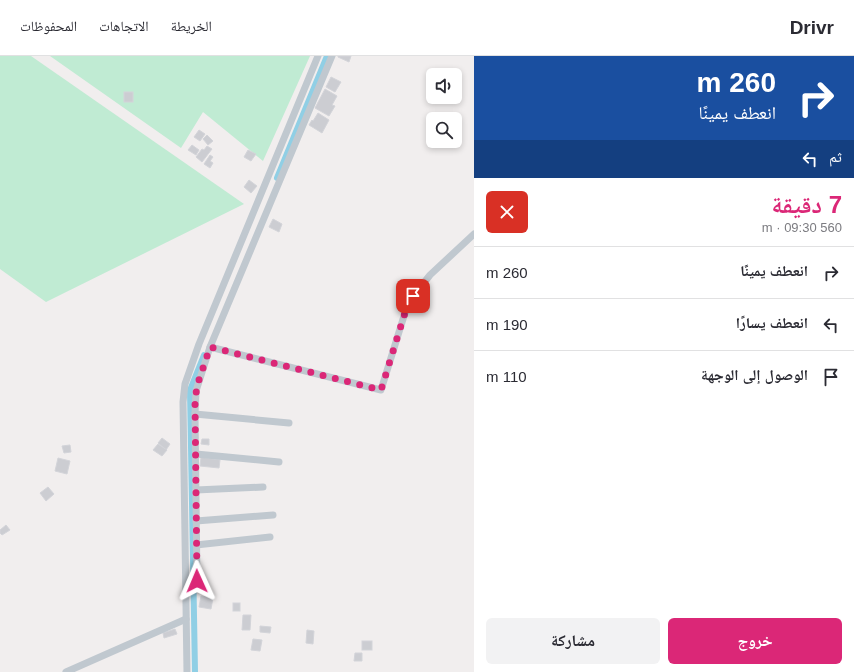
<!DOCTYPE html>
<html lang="ar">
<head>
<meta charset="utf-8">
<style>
	body { margin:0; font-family:Arial,"Noto Naskh Arabic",sans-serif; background:#f2f2f3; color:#2b2b33; direction:rtl; height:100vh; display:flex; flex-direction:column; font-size:15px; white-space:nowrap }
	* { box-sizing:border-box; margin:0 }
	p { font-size:13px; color:#7c7c81 }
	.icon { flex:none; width:22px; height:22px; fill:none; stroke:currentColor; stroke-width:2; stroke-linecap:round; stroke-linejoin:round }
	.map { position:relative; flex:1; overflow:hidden; direction:ltr }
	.sheet { display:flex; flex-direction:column; background:#fff; width:380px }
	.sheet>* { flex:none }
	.top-card { background:#1a4fa0; color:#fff; overflow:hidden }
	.tools { position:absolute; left:426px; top:12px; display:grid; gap:8px }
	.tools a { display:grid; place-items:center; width:36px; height:36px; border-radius:6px; background:#fff; box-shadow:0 2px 6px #0003; font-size:20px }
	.pin { position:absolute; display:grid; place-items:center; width:34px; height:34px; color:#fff; margin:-17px; border-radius:8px; box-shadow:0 2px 6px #0006 }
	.me { position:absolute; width:44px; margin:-22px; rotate:359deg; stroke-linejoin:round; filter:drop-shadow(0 0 3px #0008) }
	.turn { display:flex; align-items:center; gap:14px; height:84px; padding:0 12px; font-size:18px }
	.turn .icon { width:52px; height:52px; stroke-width:2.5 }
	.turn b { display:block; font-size:28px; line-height:34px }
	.then { display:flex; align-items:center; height:38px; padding:0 12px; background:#0003; gap:8px; font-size:15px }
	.round { display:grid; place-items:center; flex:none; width:42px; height:42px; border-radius:6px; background:#f2f2f3 }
	.headline { display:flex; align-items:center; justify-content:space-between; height:68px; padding:0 12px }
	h1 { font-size:24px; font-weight:700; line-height:30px; color:#db2777 }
	.primary-button { display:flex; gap:8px; margin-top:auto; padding:8px 12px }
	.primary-button a { flex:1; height:46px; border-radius:6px; background:#db2777; color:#fff; font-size:16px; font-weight:700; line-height:46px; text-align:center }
	.primary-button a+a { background:#f2f2f3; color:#2b2b33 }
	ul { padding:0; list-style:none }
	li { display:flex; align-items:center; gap:12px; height:52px; padding:0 12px; border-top:1px solid #e1e1e2 }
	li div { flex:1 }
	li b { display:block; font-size:15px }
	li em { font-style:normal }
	header { display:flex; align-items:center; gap:24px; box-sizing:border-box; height:56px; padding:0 20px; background:#fff; border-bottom:1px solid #e1e1e2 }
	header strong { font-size:19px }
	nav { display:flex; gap:22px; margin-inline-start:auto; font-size:14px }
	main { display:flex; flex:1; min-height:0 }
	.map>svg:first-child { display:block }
	.green { fill:#c0ebd3 }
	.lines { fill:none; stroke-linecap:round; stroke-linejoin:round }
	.canal { stroke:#90cfe5; stroke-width:6 }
	.building { fill:#cccdd2; stroke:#d3d4d9 }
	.street { stroke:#c0c8cf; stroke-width:7 }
	.route { stroke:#db2777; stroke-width:7; stroke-dasharray:0 12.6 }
</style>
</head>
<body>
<header>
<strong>Drivr</strong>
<nav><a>الخريطة</a><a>الاتجاهات</a><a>المحفوظات</a></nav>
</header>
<main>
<section class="sheet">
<div class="top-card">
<div class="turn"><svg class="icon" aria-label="right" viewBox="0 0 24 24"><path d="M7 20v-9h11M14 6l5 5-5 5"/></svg><div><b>260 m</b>انعطف يمينًا</div></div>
<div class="then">ثم<svg class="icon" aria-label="left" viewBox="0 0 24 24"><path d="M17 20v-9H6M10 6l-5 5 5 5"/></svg></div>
</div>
<div class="headline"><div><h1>7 دقيقة</h1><p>560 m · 09:30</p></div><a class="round" style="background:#d93025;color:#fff"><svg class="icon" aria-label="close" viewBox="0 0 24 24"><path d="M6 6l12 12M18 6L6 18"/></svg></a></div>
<ul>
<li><svg class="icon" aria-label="right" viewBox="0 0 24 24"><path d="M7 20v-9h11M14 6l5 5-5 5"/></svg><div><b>انعطف يمينًا</b></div><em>260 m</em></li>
<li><svg class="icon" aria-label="left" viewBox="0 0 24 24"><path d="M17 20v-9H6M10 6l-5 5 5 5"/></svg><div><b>انعطف يسارًا</b></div><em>190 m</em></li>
<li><svg class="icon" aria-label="arrive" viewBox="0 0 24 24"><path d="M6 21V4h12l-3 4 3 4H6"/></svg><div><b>الوصول إلى الوجهة</b></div><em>110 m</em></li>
</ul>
<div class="primary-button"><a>خروج</a><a>مشاركة</a></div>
</section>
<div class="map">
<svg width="474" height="616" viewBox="0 0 474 616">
	<rect width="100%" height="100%" fill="#f1eeee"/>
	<!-- green -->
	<g class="green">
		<polygon points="0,0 31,0 244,148 46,246 0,213"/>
		<polygon points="50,0 310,0 263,105 203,56 181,92"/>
	</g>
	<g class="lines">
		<!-- canal -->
		<g class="canal">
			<polyline points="277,122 327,0"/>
			<polyline points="195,616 190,334 204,299"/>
		</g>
	</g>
	<!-- building -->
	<g class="building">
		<polygon points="338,0 351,0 349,6 338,1"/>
		<polygon points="331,21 341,26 335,36 326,31"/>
		<polygon points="325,33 337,40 332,49 335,50 329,60 315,52"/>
		<rect x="124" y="36" width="9" height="10"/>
		<polygon points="318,57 329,64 322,77 309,69 312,64 313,65"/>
		<polygon points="199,74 205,78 200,85 194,81"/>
		<polygon points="207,79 213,85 208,89 203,83"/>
		<polygon points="192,89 199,94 196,99 188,94"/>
		<polygon points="207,90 212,93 202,106 196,101 202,93 204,94"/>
		<polygon points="248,94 256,98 251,105 244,101"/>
		<polygon points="210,99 213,101 210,105 213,107 210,112 204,108"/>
		<polygon points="249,124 257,130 251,137 244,131"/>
		<polygon points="273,163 282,168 279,176 269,171"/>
		<polygon points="162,382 170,388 166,394 158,387"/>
		<polygon points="202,383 209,383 209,389 201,388"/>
		<polygon points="158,388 167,394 162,400 153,394"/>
		<polygon points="70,389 71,396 64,397 62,390"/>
		<polygon points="201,401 220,404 219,412 200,410"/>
		<polygon points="58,402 70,405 67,418 55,415"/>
		<polygon points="48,431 54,438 46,445 40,437"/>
		<polygon points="6,469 10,474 2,479 0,477 0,474"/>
		<polygon points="201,540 213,542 211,553 199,551"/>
		<rect x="233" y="547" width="7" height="8"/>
		<polygon points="243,559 251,559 250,574 242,574"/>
		<polygon points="260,570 271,571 270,577 260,576"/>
		<polygon points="175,573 177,578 164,582 163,577"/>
		<polygon points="307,574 314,575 313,588 306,587"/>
		<polygon points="253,583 262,584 260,595 251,594"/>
		<rect x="362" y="585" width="10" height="9"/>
		<polygon points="355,597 362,597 362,605 354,605"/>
	</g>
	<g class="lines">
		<!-- street -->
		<g class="street">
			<polyline points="210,291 381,334 408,247 430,219 474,178"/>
			<polyline points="195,358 289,367"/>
			<polyline points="196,398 279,406"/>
			<polyline points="196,434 263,431"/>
			<polyline points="196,465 273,459"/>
			<polyline points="196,489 270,481"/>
			<polyline points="186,526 197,525 195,358 196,335 210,291 332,0"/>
			<polyline points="66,616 186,563"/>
			<polyline points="187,616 183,346 185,328 199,288 318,0"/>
		</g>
	</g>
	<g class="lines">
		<!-- route -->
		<polyline class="route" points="197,525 195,346 197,330 210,291 381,334 408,247 413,240"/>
	</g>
</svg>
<div class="tools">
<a><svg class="icon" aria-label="sound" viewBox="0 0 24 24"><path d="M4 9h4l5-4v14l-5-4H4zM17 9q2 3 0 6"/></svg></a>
<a><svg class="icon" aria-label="search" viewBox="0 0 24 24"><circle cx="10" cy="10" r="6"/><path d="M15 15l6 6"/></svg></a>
</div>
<div class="pin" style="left:413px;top:240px;background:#d93025"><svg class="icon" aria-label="arrive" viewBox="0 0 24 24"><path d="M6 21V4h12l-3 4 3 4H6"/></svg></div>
<svg class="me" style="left:197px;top:525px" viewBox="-20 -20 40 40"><path d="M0-17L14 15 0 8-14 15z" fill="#db2777" stroke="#fff" stroke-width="4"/></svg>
</div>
</main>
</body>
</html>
